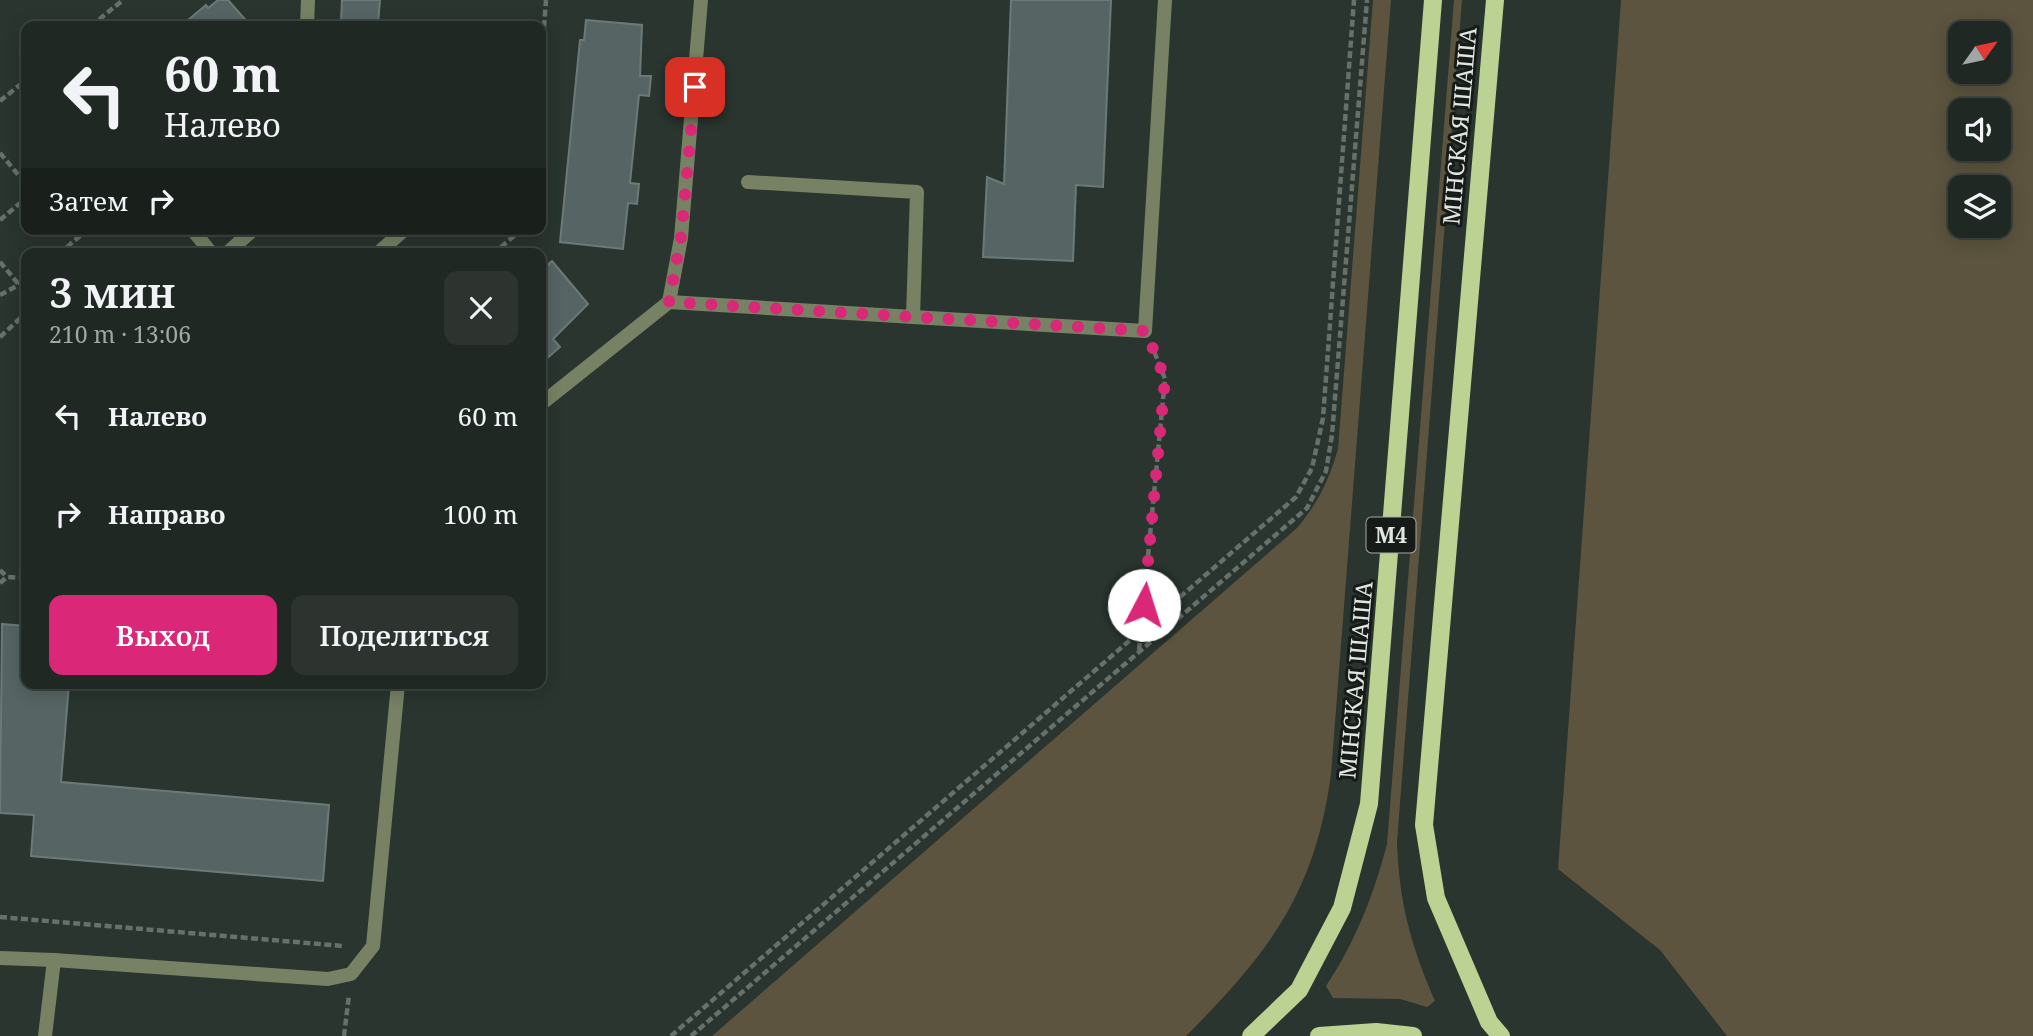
<!DOCTYPE html>
<html lang="ru">
<head>
<meta charset="utf-8">
<style>
	body { margin:0; font-family:"Noto Serif",serif; background:#2d3430; color:#f1f3f6; height:100vh; display:flex; flex-direction:column; font-size:26px; white-space:nowrap }
	* { box-sizing:border-box; margin:0 }
	p { font-size:23px; color:#a2a6a6 }
	.icon { flex:none; width:38px; height:38px; fill:none; stroke:currentColor; stroke-width:2; stroke-linecap:round; stroke-linejoin:round }
	.map { position:relative; flex:1; overflow:hidden }
	.details { position:absolute; left:21px; top:248px; width:525px; height:441px; display:flex; flex-direction:column; background:#202823; border-radius:14px; box-shadow:0 4px 18px #0003,0 0 0 2px #3d4441 }
	.details>* { flex:none }
	.guide { position:absolute; left:21px; top:21px; width:525px; height:214px; border-radius:14px; box-shadow:0 4px 18px #0003,0 0 0 2px #3d4441; background:#202823; color:#f1f3f6; overflow:hidden }
	.needle { width:46px; rotate:57deg }
	.controls { position:absolute; left:1948px; top:21px; display:grid; gap:14px }
	.controls a { display:grid; place-items:center; width:63px; height:63px; border-radius:14px; background:#202823; box-shadow:0 4px 18px #0003,0 0 0 2px #3d4441; font-size:35px }
	.pin { position:absolute; display:grid; place-items:center; width:60px; height:60px; color:#fff; margin:-30px; border-radius:14px; box-shadow:0 4px 10px #0006 }
	.me { position:absolute; width:77px; margin:-38px; rotate:5deg; stroke-linejoin:round; filter:drop-shadow(0 0 5px #0008) }
	.turn { display:flex; align-items:center; gap:24px; height:147px; padding:0 28px; font-size:32px }
	.turn .icon { width:91px; height:91px; stroke-width:2.5 }
	.turn b { display:block; font-size:49px; line-height:60px }
	.then { display:flex; align-items:center; height:66px; padding:0 28px; background:#0003; gap:14px; font-size:26px }
	.round { display:grid; place-items:center; flex:none; width:74px; height:74px; border-radius:14px; background:#2d3430 }
	.headline { display:flex; align-items:center; justify-content:space-between; height:119px; padding:0 28px }
	h1 { font-size:42px; font-weight:600; line-height:52px }
	.cta { display:flex; gap:14px; margin-top:auto; padding:14px 28px }
	.cta a { flex:1; height:80px; border-radius:14px; background:#db2777; color:#fff; font-size:28px; font-weight:600; line-height:80px; text-align:center }
	.cta a+a { background:#2d3430; color:#f1f3f6 }
	ul { padding:0; list-style:none }
	li { display:flex; align-items:center; gap:21px; height:98px; padding:0 28px }
	li div { flex:1 }
	li b { display:block; font-size:26px }
	li em { font-style:normal }
	.map>svg:first-child { display:block }
	.green { fill:#5c543e; fill-rule:evenodd }
	.building { fill:#566564; stroke:#6b7a79; stroke-width:2 }
	.lines { fill:none; stroke-linecap:round; stroke-linejoin:round }
	.path { stroke:#67716b; stroke-width:4.5; stroke-dasharray:7 3.5; stroke-linecap:butt }
	.lane { stroke:#778264; stroke-width:14 }
	.primary { stroke:#bbd293; stroke-width:18 }
	.route { stroke:#db2777; stroke-width:12; stroke-dasharray:0 21.6 }
	.labels { text-anchor:middle; dominant-baseline:central; stroke-width:6; stroke-linejoin:round; paint-order:stroke }
	.shield { fill:#161b18; stroke:#a3aaa6; stroke-width:2 }
	.shield-label { font-size:21px; font-weight:bold; fill:#e0e7e3 }
	.street-label { font-size:23px; fill:#e0e7e3; stroke:#161b18 }
</style>
</head>
<body>
<div class="map">
<svg width="2033" height="1036" viewBox="0 0 2033 1036">
	<rect width="100%" height="100%" fill="#2a352f"/>
	<!-- green -->
	<g class="green">
		<path d="M1373,0H1391L1331,774C1315,893 1269,953 1186,1036H712L1297,528C1318,503 1329,480 1338,449Z"/>
		<path d="M1454,0H1462L1397,842C1399,902 1411,946 1435,1001L1427,1007L1400,999L1333,998L1326,986C1355,943 1374,894 1387,844Z"/>
		<path d="M1621,0H2033V1036H1727L1660,950L1558,869ZM1960,33H1998V72H1960ZM1998,110V149H1960V110ZM1960,187H1998V226H1960Z"/>
	</g>
	<!-- building -->
	<g class="building">
		<polygon points="218,0 228,0 251,26 181,26 206,5 208,8"/>
		<polygon points="342,0 380,0 378,24 341,21"/>
		<polygon points="1011,0 1111,0 1103,187 1076,185 1073,261 983,257 987,177 1004,184"/>
		<polygon points="586,20 642,25 640,76 651,76 649,96 639,95 630,183 639,184 637,204 628,203 623,249 560,242 580,40 584,40"/>
		<polygon points="552,261 588,304 553,339 560,347 545,360 541,355 541,271"/>
		<polygon points="2,624 26,626 26,684 69,684 61,782 329,805 323,881 31,856 34,815 0,813"/>
	</g>
	<g class="lines">
		<!-- path -->
		<g class="path">
			<polyline points="91,26 123,0"/>
			<polyline points="541,69 546,0"/>
			<polyline points="0,101 26,80"/>
			<polyline points="0,153 26,184"/>
			<polyline points="0,220 26,198"/>
			<polyline points="59,254 88,229"/>
			<polyline points="493,254 522,229"/>
			<polyline points="0,262 26,293"/>
			<polyline points="0,295 26,281"/>
			<polyline points="0,337 26,313"/>
			<polyline points="0,570 7,577"/>
			<polyline points="0,583 7,577 26,578"/>
			<polyline points="1139,650 1165,379 1154,351"/>
			<polyline points="0,917 343,946"/>
			<polyline points="344,1036 349,995"/>
			<polyline points="671,1036 1296,497 1312,468 1323,418 1354,0"/>
			<polyline points="691,1036 1307,508 1326,471 1332,435 1367,0"/>
		</g>
		<!-- lane -->
		<g class="lane">
			<polyline points="307,26 308,0"/>
			<polyline points="192,229 212,254"/>
			<polyline points="226,254 254,229"/>
			<polyline points="377,254 405,229"/>
			<polyline points="669,302 913,317 917,192 748,182"/>
			<polyline points="913,317 1145,331 1165,0"/>
			<polyline points="541,404 669,302 681,238 701,0"/>
			<polyline points="0,958 54,960"/>
			<polyline points="45,1036 54,960 328,979 351,974 373,946 398,684"/>
		</g>
		<!-- primary -->
		<g class="primary">
			<polyline points="1495,0 1424,825 1436,898 1489,1022 1501,1036"/>
			<polyline points="1251,1036 1299,990 1342,908 1369,804 1433,0"/>
			<polyline points="1319,1036 1376,1032 1413,1036"/>
		</g>
	</g>
	<g class="lines">
		<!-- route -->
		<polyline class="route" points="695,87 681,237 669,302 1146,331 1165,379 1144,605"/>
	</g>
	<g class="labels">
		<!-- shield labels -->
		<rect class="shield" x="1366.5" y="517.5" width="49" height="35" rx="5"/>
		<g class="shield-label">
			<text x="1391" y="535">М4</text>
		</g>
		<!-- street labels -->
		<g class="street-label">
			<text transform="translate(1459 126) rotate(-85)">МІНСКАЯ ШАША</text>
			<text transform="translate(1355 680) rotate(-85)">МІНСКАЯ ШАША</text>
		</g>
	</g>
</svg>
<div class="controls">
<a><svg class="needle" viewBox="-14 -14 28 28"><path d="M0-13l5 13h-10z" fill="#e53935"/><path d="M0 13l5-13h-10z" fill="#a2a6a6"/></svg></a>
<a><svg class="icon" aria-label="sound" viewBox="0 0 24 24"><path d="M4 9h4l5-4v14l-5-4H4zM17 9q2 3 0 6"/></svg></a>
<a><svg class="icon" aria-label="layers" viewBox="0 0 24 24"><path d="M12 4l9 5-9 5-9-5zM3 14l9 5 9-5"/></svg></a>
</div>
<div class="pin" style="left:695px;top:87px;background:#d93025"><svg class="icon" aria-label="arrive" viewBox="0 0 24 24"><path d="M6 21V4h12l-3 4 3 4H6"/></svg></div>
<svg class="me" style="left:1144px;top:605px" viewBox="-20 -20 40 40"><circle r="19" fill="#fff"/><path d="M0-13L10 11 0 6-10 11z" fill="#db2777"/></svg>
<div class="guide">
<div class="turn"><svg class="icon" aria-label="left" viewBox="0 0 24 24"><path d="M17 20v-9H6M10 6l-5 5 5 5"/></svg><div><b>60 m</b>Налево</div></div>
<div class="then">Затем<svg class="icon" aria-label="right" viewBox="0 0 24 24"><path d="M7 20v-9h11M14 6l5 5-5 5"/></svg></div>
</div>
<section class="details">
<div class="headline"><div><h1>3 мин</h1><p>210 m · 13:06</p></div><a class="round"><svg class="icon" aria-label="close" viewBox="0 0 24 24"><path d="M6 6l12 12M18 6L6 18"/></svg></a></div>
<ul>
<li><svg class="icon" aria-label="left" viewBox="0 0 24 24"><path d="M17 20v-9H6M10 6l-5 5 5 5"/></svg><div><b>Налево</b></div><em>60 m</em></li>
<li><svg class="icon" aria-label="right" viewBox="0 0 24 24"><path d="M7 20v-9h11M14 6l5 5-5 5"/></svg><div><b>Направо</b></div><em>100 m</em></li>
</ul>
<div class="cta"><a>Выход</a><a>Поделиться</a></div>
</section>
</div>
</body>
</html>
